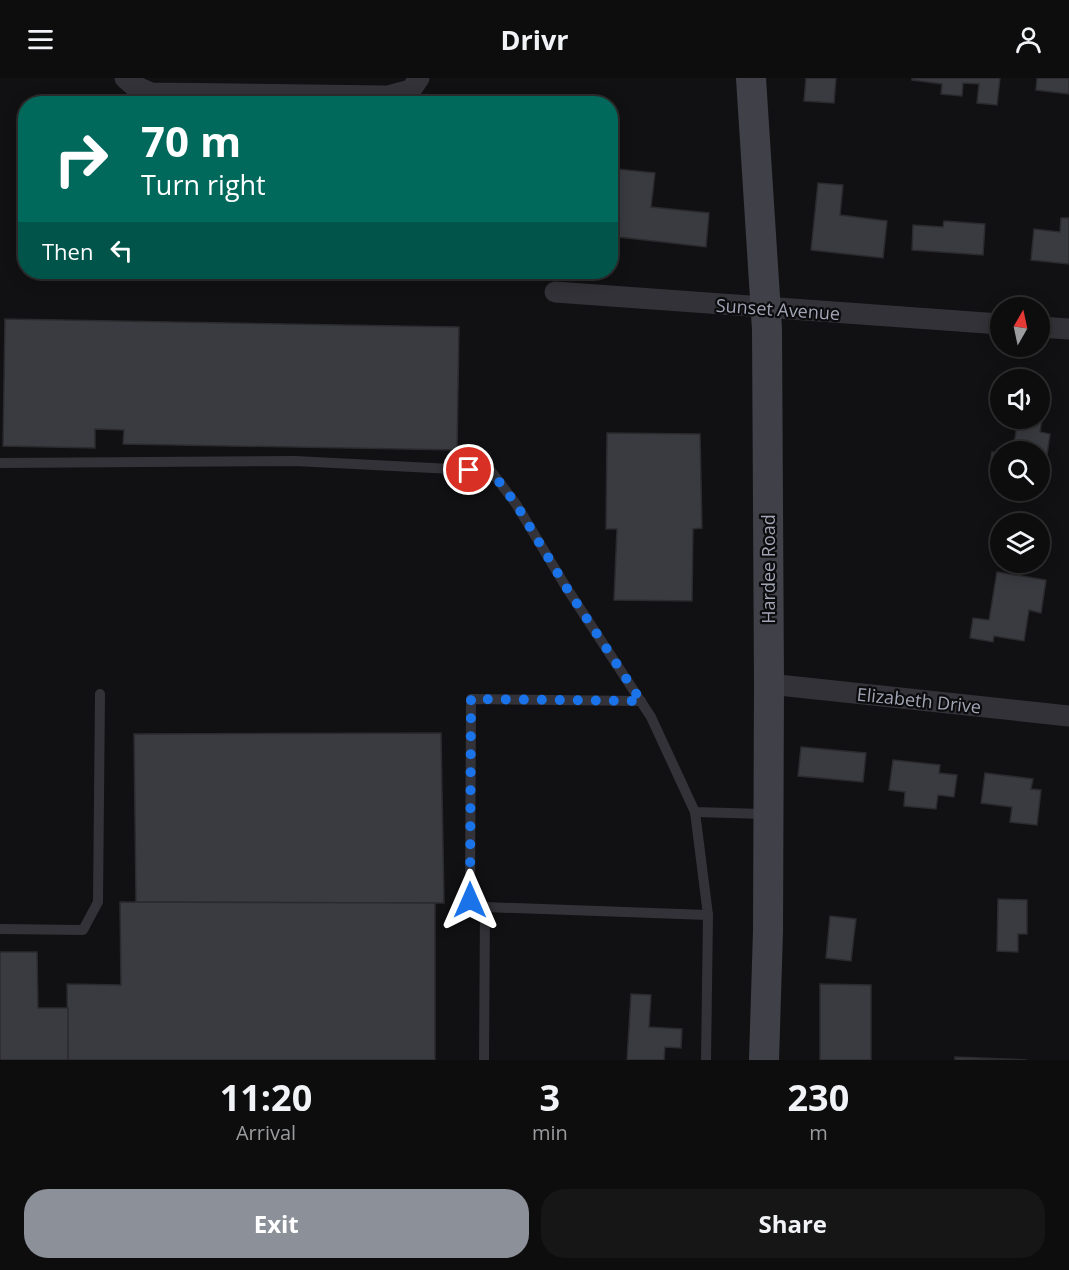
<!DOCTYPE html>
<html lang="en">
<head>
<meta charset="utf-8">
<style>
	body { margin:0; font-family:"Open Sans",sans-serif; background:#161617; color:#f1f3f6; height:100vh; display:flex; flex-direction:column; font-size:22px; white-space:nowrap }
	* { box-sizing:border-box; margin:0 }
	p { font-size:20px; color:#9a9c9e }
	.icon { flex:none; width:33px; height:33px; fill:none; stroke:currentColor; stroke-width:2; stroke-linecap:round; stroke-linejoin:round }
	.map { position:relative; height:982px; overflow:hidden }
	.details { display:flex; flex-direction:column; background:#0d0d0e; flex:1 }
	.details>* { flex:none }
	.top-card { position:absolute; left:18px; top:18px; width:600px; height:183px; border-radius:24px; box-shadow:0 3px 15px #0003,0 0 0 2px #2d2d2e; background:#00695c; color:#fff; overflow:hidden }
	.needle { width:39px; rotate:9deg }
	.buttons { position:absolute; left:990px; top:219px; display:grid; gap:12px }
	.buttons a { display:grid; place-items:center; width:60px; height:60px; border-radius:50%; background:#0d0d0e; box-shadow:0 3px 15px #0003,0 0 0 2px #2d2d2e; font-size:30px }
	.pin { position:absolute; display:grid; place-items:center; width:51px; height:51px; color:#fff; margin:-26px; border:3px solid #fff; border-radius:50%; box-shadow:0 2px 6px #0007 }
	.me { position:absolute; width:66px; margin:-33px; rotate:0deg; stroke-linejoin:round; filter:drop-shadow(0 0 4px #0008) }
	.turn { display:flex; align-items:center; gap:21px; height:126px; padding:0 24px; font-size:27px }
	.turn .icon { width:78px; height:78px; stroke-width:2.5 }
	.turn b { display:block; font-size:42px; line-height:51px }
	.then { display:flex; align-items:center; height:57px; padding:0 24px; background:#0003; gap:12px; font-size:22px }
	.eta { display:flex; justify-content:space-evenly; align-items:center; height:102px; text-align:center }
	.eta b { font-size:36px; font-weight:700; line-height:42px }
	.cta { display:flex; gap:12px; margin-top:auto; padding:12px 24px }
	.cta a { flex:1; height:69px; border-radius:24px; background:#8c9099; color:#fff; font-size:24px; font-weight:700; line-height:69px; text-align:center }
	.cta a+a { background:#161617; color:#f1f3f6 }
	header { display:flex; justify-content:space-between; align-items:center; height:78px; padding:0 24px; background:#0d0d0e; font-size:27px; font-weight:700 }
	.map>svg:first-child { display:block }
	.building { fill:#3a3b40; stroke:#2b2b2f; stroke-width:1.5 }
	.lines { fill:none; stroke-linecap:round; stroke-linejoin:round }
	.lane { stroke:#323238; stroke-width:10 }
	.street { stroke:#323238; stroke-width:21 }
	.secondary { stroke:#404148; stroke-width:30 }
	.route { stroke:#1a73e8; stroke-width:10; stroke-dasharray:0 18 }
	.labels { text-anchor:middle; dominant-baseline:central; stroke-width:4.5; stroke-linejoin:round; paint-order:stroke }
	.street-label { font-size:18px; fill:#a1a5b4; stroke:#0c0c0e }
</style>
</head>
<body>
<header><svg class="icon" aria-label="menu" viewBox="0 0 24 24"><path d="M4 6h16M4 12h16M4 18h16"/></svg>Drivr<svg class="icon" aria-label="person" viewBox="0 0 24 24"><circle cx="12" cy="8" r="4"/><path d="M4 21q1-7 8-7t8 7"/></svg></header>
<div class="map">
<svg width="1069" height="982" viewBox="0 0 1069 982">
	<rect width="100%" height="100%" fill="#111113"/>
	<!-- building -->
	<g class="building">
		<polygon points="806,0 836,0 834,25 804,23"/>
		<polygon points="912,0 1000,0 997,27 977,25 979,6 963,5 962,18 941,16 942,6 912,2"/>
		<polygon points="1037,0 1069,0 1069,16 1036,12"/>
		<polygon points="617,91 655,95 651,129 709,135 706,169 610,158 610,129 613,129"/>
		<polygon points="818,105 843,107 840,137 887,143 883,180 811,172"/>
		<polygon points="1061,140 1069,140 1069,186 1031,182 1034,151 1060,154"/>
		<polygon points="944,143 985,146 983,177 912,172 913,147 943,149"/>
		<polygon points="5,241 459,249 457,372 123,366 124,352 95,351 95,370 3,368"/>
		<polygon points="1040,329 1044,329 1040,354 1050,356 1044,397 1040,397 1040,374 1013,374 1018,340 1040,340"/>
		<polygon points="607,355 700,356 702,450 693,451 692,523 614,522 617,451 606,451"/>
		<polygon points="992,374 1000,375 1000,391 990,389"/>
		<polygon points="997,494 1046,502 1041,535 1029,532 1024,563 994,558 993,564 970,560 973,540 989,542"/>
		<polygon points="441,655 444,825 136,824 134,656"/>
		<polygon points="801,669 866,675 863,704 798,698"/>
		<polygon points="893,682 940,687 939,695 957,697 954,719 938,717 936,731 904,728 905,714 889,712"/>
		<polygon points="985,695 1033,701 1031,711 1041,712 1037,747 1010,744 1012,729 981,725"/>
		<polygon points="998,821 1027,822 1027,856 1018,856 1018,874 997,873"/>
		<polygon points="120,824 435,825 435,982 68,982 67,906 121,907"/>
		<polygon points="830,838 856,841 851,883 826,880"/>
		<polygon points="0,874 37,874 38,930 68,930 68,982 0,982"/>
		<polygon points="820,906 871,907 871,982 820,982"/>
		<polygon points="631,916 651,917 649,949 682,951 681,970 665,969 664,982 627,982"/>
		<polygon points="955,979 1027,982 955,982"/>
	</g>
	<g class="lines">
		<!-- lane -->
		<g class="lane">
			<polyline points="0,385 295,383 491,393 516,426 566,509 651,639 695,734 767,736"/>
			<polyline points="695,734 708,837 706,982"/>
			<polyline points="485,829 708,837"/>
			<polyline points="0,851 83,852 98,824 100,616"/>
			<polyline points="484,982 485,829 470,822 471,621 641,623"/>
		</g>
		<!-- street -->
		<g class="street">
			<polyline points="125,0 133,7 151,15 388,18 411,12 419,0"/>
			<polyline points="555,214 1000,246"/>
			<polyline points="1040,249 1069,251"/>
			<polyline points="769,606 1069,638"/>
		</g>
		<!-- secondary -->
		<polyline class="secondary" points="751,0 767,251 769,606 768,853 764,982"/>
	</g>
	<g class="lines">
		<!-- route -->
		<polyline class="route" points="469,392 491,393 516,426 566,509 641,623 471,621 470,822"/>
	</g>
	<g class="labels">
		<!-- street labels -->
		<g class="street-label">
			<text transform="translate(778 231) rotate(4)">Sunset Avenue</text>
			<text transform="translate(768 491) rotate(-90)">Hardee Road</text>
			<text transform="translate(919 622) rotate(6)">Elizabeth Drive</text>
		</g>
	</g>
</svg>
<div class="buttons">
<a><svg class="needle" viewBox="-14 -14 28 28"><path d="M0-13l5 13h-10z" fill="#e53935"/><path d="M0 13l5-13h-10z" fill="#9a9c9e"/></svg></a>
<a><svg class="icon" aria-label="sound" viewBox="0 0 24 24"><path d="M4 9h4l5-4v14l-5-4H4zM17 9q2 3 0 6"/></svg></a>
<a><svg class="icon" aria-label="search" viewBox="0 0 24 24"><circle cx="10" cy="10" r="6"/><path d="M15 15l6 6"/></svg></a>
<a><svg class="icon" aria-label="layers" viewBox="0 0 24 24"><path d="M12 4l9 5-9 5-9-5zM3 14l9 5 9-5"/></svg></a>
</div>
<div class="pin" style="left:469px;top:392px;background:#d93025"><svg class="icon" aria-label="arrive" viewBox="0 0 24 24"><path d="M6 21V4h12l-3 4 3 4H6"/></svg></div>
<svg class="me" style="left:470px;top:822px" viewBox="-20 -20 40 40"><path d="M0-17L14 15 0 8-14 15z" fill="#1a73e8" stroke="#fff" stroke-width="4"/></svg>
<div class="top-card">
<div class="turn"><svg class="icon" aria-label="right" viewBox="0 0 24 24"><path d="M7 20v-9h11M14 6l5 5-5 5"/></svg><div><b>70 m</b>Turn right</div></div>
<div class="then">Then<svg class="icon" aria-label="left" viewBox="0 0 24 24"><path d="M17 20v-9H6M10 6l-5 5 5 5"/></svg></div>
</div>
</div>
<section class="details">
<div class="eta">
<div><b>11:20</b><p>Arrival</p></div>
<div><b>3</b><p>min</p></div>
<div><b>230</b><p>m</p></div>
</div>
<div class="cta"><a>Exit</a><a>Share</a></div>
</section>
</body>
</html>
